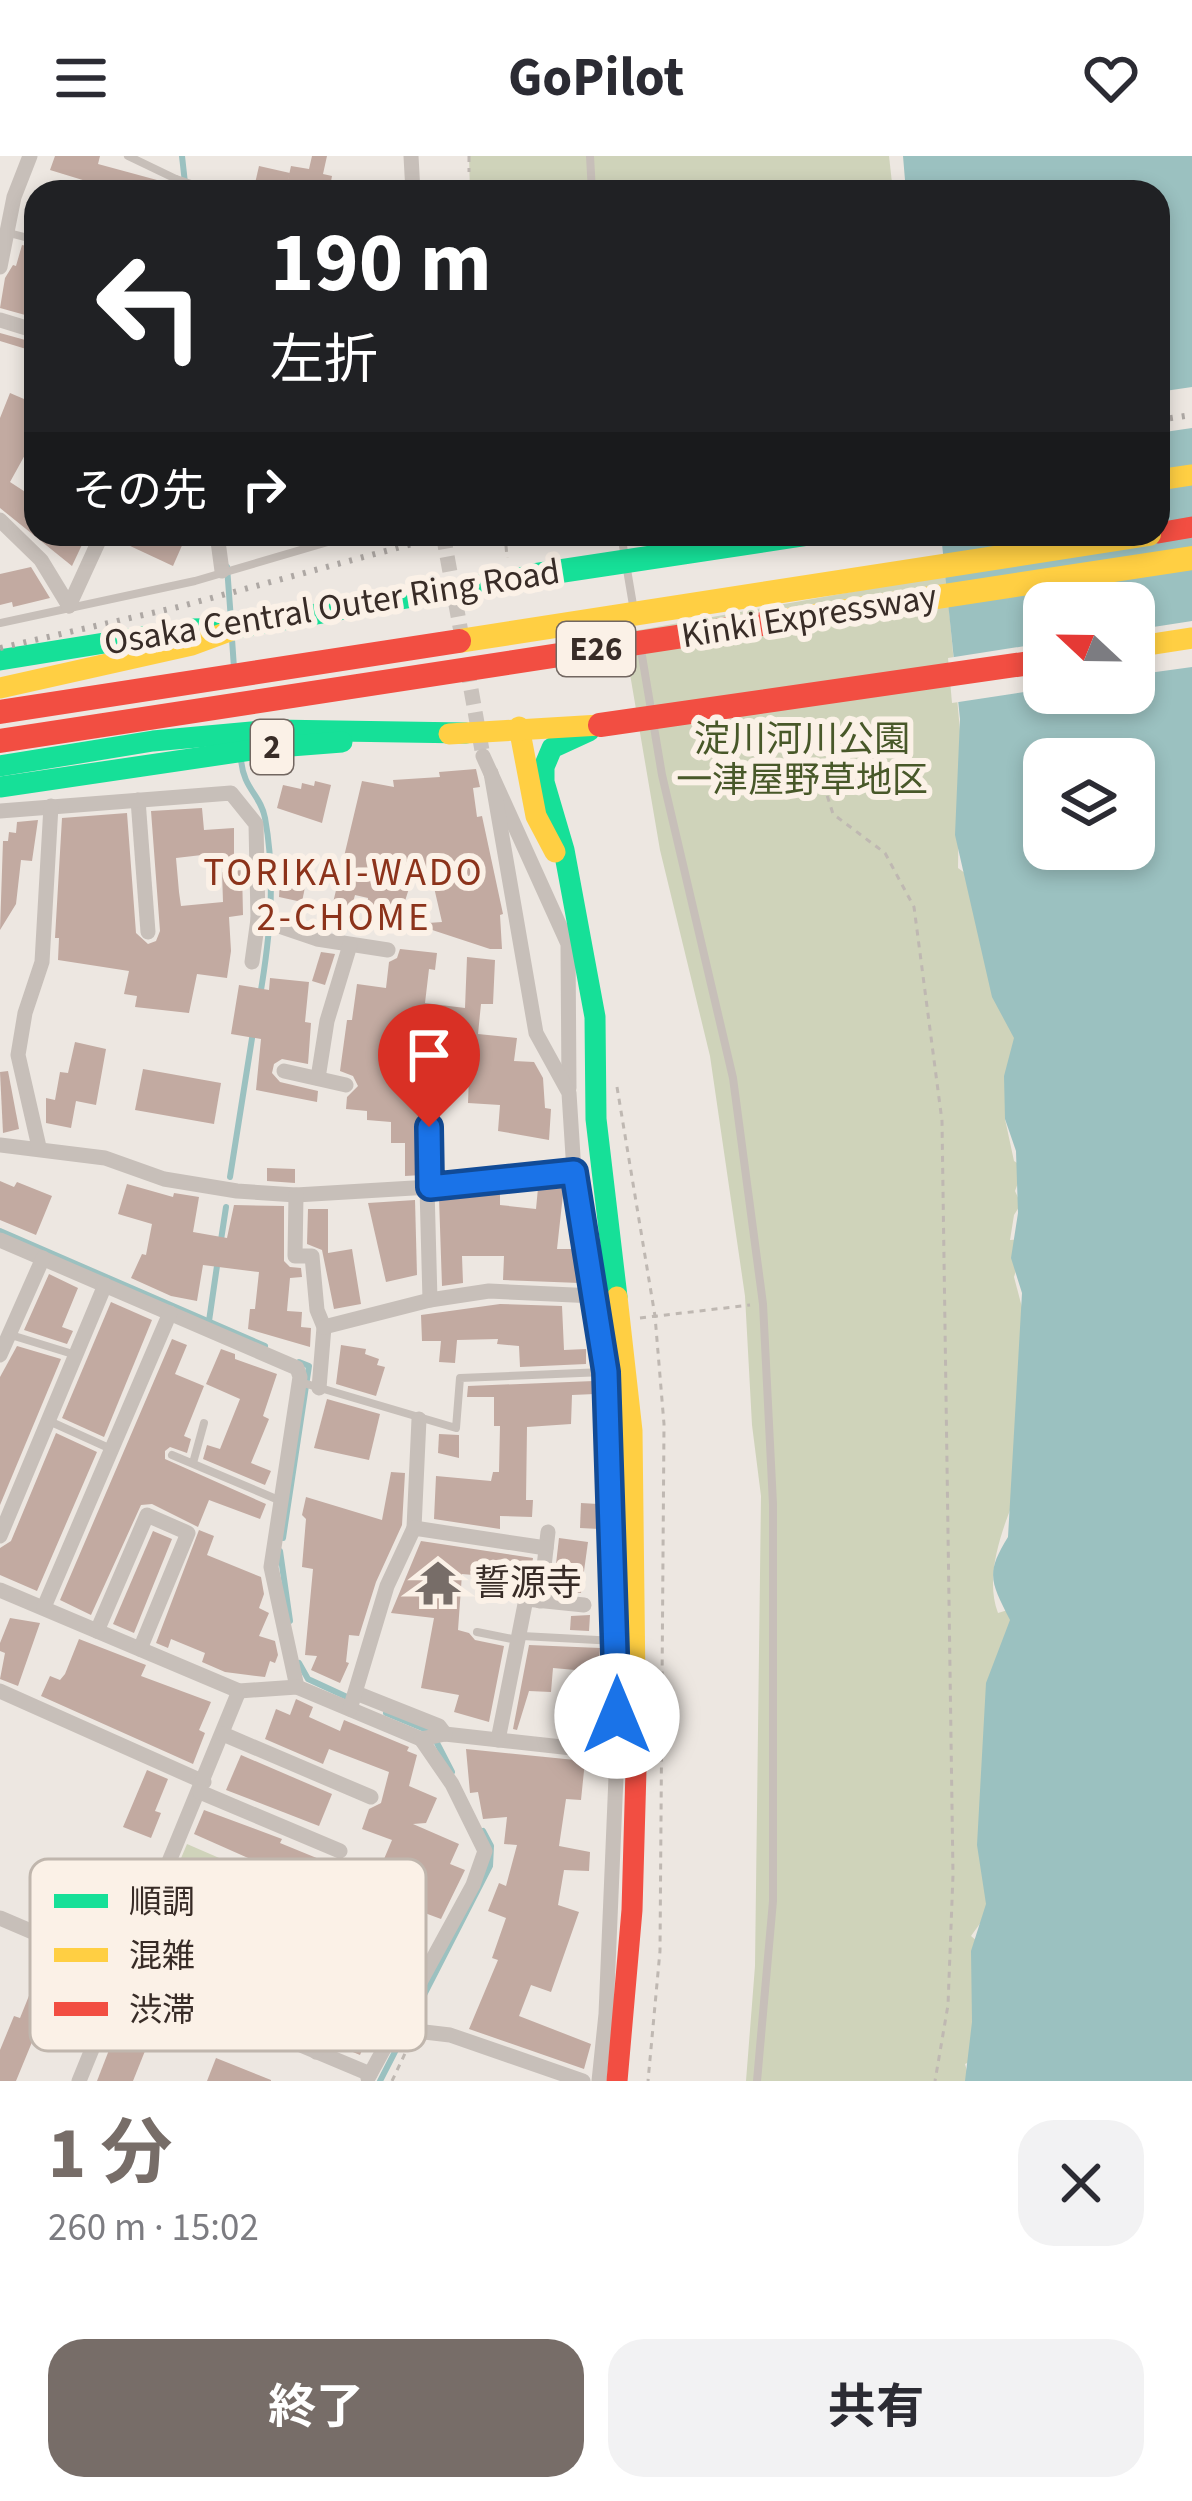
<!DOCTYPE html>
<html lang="ja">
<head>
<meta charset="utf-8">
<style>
	body { margin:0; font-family:"Source Sans 3","Noto Sans JP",sans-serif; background:#f2f2f3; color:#2b2b33; height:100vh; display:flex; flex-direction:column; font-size:45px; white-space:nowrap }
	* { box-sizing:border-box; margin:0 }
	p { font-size:39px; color:#7c7c81 }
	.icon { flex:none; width:66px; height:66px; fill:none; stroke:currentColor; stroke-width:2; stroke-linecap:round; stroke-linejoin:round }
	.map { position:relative; height:1925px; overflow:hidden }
	.panel { display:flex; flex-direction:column; background:#fff; flex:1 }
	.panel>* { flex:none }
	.top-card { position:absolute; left:24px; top:24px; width:1146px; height:366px; border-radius:36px; box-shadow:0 6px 18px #0003; background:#202124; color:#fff; overflow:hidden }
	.needle { width:78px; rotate:292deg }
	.controls { position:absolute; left:1023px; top:426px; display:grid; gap:24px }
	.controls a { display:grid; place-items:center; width:132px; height:132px; border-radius:24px; background:#fff; box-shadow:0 6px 18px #0003; font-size:60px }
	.pin { position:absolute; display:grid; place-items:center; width:102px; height:102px; color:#fff; margin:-123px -51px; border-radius:50% 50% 50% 0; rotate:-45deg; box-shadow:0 0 12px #0007 }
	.pin .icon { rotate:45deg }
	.me { position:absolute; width:132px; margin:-66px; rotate:0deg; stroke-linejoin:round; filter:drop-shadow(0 0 9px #0008) }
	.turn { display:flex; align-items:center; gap:42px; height:252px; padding:0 48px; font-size:54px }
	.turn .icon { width:156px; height:156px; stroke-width:2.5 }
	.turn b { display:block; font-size:84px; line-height:102px }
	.then { display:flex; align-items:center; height:114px; padding:0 48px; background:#0003; gap:24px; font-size:45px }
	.round { display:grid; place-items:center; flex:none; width:126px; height:126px; border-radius:36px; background:#f2f2f3 }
	.head { display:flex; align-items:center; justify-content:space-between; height:204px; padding:0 48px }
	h1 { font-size:72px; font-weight:700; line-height:90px; color:#776d68 }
	.primary-button { display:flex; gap:24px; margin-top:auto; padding:24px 48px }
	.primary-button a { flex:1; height:138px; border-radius:36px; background:#776d68; color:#fff; font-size:48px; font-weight:700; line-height:138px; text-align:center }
	.primary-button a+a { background:#f2f2f3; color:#2b2b33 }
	header { display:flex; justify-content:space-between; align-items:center; height:156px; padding:0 48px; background:#fff; font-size:54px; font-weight:700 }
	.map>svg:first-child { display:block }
	.green { fill:#cfd3ba }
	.water { fill:#9bc1c0; fill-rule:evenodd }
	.pier { fill:#ede7e1 }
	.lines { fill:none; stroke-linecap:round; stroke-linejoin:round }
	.stream { stroke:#9bc1c0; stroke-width:6 }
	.building { fill:#c2aaa1 }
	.street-tunnel { stroke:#c9c2bc; stroke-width:15; stroke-dasharray:15 8; stroke-linecap:butt }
	.path { stroke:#bfb8b2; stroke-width:3; stroke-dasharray:6 6; stroke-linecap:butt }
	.lane { stroke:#c7bfb9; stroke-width:8 }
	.street { stroke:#c7bfb9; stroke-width:15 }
	.fast { stroke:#16e098; stroke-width:21 }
	.slow { stroke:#ffcf43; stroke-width:21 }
	.jam { stroke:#f24e42; stroke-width:21 }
	.rail { stroke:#aea8a4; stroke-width:6; stroke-dasharray:3 9; stroke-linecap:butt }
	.fast-bridge { stroke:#16e098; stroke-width:24 }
	.slow-bridge { stroke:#ffcf43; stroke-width:24 }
	.jam-bridge { stroke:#f24e42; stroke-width:24 }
	.route-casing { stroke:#114b97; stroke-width:30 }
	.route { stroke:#1a73e8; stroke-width:21 }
	.labels { text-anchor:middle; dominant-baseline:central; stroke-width:12; stroke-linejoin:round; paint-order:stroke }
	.shield { fill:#fbf1e7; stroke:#726761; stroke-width:3 }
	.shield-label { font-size:33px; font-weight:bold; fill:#382c27 }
	.street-label { font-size:36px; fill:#382c27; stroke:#fbf1e7 }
	.park-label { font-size:36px; fill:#485829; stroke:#fbf1e7 }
	.poi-label { font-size:36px; fill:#382c27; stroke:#fbf1e7; text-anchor:start }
	.neighbourhood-label { font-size:39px; letter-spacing:3px; fill:#8c331b; stroke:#fbf1e7 }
	.key { fill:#fbf1e7; stroke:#c0b6ad; stroke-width:3 }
	.key-label { font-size:33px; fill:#382c27 }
</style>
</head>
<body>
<header><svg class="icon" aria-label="menu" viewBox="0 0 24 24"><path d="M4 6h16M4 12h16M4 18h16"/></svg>GoPilot<svg class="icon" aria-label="heart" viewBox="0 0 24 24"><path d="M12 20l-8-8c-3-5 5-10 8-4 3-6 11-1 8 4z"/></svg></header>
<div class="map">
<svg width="1192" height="1925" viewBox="0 0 1192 1925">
	<rect width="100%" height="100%" fill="#ede7e1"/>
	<!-- green -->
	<g class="green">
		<polygon points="469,0 889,0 893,36 470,36"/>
		<path d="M946,419L960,575L958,712L976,725L1018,884L1005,963L1014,1005L1024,1011L1015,1035L1021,1048L1014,1059L1010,1084L1026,1083L1014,1121L1024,1159L1013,1347C1000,1378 985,1424 998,1457L1011,1453L989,1755L971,1780L984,1791L976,1903L965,1908L970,1925H746L755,1810L761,1340L752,1269L745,1140L710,900L660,694L623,477Z"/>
		<polygon points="187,1688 240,1711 203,1798 150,1776"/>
	</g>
	<!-- water -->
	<path class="water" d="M903,0H1192V1925H965L972,1866L971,1795L986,1748L977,1689L986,1527L1010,1464C991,1426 985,1418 1008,1381L1022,1137L1011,1102L1018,1057L1016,995L1005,963L1004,920L1014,882L992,841L955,679L960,563L941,378H1158V36H906ZM1044,447H1134V537H1044ZM1044,603H1134V693H1044Z"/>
	<!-- pier -->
	<g class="pier">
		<polygon points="1192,231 1192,272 1158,277 1158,236"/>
		<polygon points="1192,465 1192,511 1134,519 1134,474"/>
		<polygon points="1044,487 1044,533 952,547 948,502"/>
	</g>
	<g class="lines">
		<!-- stream -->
		<g class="stream">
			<polyline points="182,0 186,36"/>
			<polyline points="227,411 231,464"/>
			<polyline points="232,483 234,512"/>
			<path d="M241,603C243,633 261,639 265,662C276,722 270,781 260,840"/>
			<polyline points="230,1021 253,876"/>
			<polyline points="0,1075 265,1190"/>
			<polyline points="221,1084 226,1051"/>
			<polyline points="209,1165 218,1103"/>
			<polyline points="283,1382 309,1210 299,1206"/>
			<polyline points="280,1395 290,1465"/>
			<polyline points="299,1507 308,1523 347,1541"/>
			<polyline points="386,1557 427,1574"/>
			<polyline points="437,1587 452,1616"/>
			<polyline points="380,1925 490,1710 491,1690 483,1675"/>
		</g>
	</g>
	<!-- building -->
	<g class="building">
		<polygon points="55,0 100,0 98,8 157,24 152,36 111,36 112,33 50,14"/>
		<polygon points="312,0 327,0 323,18 332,20 329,36 287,28 291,10 309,13"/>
		<polygon points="259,10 290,17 286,34 253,36"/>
		<polygon points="22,89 36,92 36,162 0,152 5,122 13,109 16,110"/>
		<polygon points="0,177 36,187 36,196 0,185"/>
		<polygon points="31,217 36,217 36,279 10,326 36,343 36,378 87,378 72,410 0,352 0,262 10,237 24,243"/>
		<polygon points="114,378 187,378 173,410 113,382"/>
		<polygon points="31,411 50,442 13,451 12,446 0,449 0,418"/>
		<polygon points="476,613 480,631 473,632 477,661 482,660 503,758 500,759 502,793 490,793 414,768 442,766 433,727 411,726 399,764 367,753 368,742 355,739 345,775 327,772 362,625 394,631 393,624 440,621 439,616"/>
		<polygon points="315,625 331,629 322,667 277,652 283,629 301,633 302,627 314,630"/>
		<polygon points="202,652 204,674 234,672 234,706 220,708 219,697 176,702 179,736 181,750 223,746 222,716 242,714 243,759 229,761 231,795 227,822 197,818 189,857 135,851 137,840 124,838 129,815 58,804 59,782 55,782 62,662 127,657 136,777 148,788 156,785 160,775 151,655"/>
		<polygon points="38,664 32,705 21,704 16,748 0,774 3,685 8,685 9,676 16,677 17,666"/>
		<polygon points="281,705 309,711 302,746 279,741"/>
		<polygon points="400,793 437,797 435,814 429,813 425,847 465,852 467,801 495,804 493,848 481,848 478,878 517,882 514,905 534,906 543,922 545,952 551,953 549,984 498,975 500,949 468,947 470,892 440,889 437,969 430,963 421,968 422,1019 405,1020 405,987 391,987 391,966 367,964 367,955 346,953 347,941 358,930 353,920 340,915 347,864 352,864 357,828 386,832 389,806 397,802"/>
		<polygon points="321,796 335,798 325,829 312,825"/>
		<polygon points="270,822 309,826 305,866 311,867 308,908 282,903 274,908 272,917 280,926 318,935 317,946 256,934 261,883 231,878 239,829 269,834"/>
		<polygon points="75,886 106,893 96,949 76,945 71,972 46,967 46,942 55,944 60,916 68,917"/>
		<polygon points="143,913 221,927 214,968 135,954"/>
		<polygon points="8,915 19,973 3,977 0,916"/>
		<polygon points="267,1012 295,1013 295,1027 267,1025"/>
		<polygon points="0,1025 14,1031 17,1026 52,1040 36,1079 0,1064"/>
		<polygon points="127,1028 173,1041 174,1037 199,1041 193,1076 227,1082 234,1049 284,1050 284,1105 290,1111 301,1112 302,1121 290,1122 287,1155 302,1156 301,1171 311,1172 310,1191 248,1173 250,1153 255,1153 259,1116 203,1109 197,1145 171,1140 131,1122 142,1098 146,1099 152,1068 118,1058"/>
		<polygon points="564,1029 557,1093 574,1093 580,1127 503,1124 504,1100 462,1100 463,1127 442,1130 439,1042 500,1036 500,1049 536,1053 538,1032"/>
		<polygon points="415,1044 417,1119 386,1126 368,1047"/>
		<polygon points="308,1053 328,1053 328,1097 352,1093 361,1148 334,1153 322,1094 307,1088"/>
		<polygon points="49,1118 78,1132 62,1171 73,1175 67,1188 24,1174"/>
		<polygon points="111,1146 152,1164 104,1281 62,1262"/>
		<polygon points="500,1148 562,1150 564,1194 586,1193 586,1208 520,1211 519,1190 497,1188 498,1183 457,1184 455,1207 439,1206 441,1185 422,1185 421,1159"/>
		<polygon points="172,1183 187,1189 175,1218 204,1230 184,1280 191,1283 187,1297 170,1291 165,1295 165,1303 266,1348 260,1363 209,1344 198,1371 152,1348 141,1349 91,1459 60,1444"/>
		<polygon points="341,1189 366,1193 365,1198 379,1203 377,1209 385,1211 376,1240 336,1228"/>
		<polygon points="17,1190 61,1203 0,1349 0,1221"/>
		<polygon points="221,1193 235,1198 235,1203 277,1218 263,1260 269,1263 251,1307 271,1315 265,1329 203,1303 207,1289 220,1293 240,1243 206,1228"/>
		<polygon points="594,1225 595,1238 572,1239 571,1268 527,1271 526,1344 533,1344 532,1361 500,1360 500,1373 434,1363 436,1320 491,1325 493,1316 499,1316 500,1270 494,1270 494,1241 467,1241 468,1230"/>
		<polygon points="327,1243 380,1258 369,1304 314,1292"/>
		<polygon points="56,1277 97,1296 37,1435 0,1419 0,1392 11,1385"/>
		<polygon points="439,1278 459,1279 459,1302 438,1297"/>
		<polygon points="391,1316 405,1317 402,1369 376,1426 359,1480 349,1479 346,1506 349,1507 340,1527 311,1514 317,1500 305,1499 313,1413 302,1411 306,1363 302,1359 306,1341 382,1364"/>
		<polygon points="581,1347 598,1348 599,1373 580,1372"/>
		<polygon points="199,1374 214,1380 207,1399 261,1421 264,1438 259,1452 269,1457 259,1480 275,1485 278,1499 275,1507 270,1505 265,1521 225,1516 202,1506 205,1497 171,1483 168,1492 156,1487"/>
		<polygon points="153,1375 172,1383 134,1477 113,1468"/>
		<polygon points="559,1382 588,1386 581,1437 553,1434"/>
		<polygon points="421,1385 533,1402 531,1416 517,1414 517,1423 462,1418 458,1474 469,1477 475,1484 504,1490 489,1566 454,1556 459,1539 421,1532 434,1462 391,1457"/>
		<polygon points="590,1459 589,1475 570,1474 571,1460"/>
		<polygon points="10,1462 40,1467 18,1530 0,1523 5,1497 0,1495 0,1487"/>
		<polygon points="79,1483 146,1509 141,1520 211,1546 199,1574 205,1577 193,1608 41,1540 50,1520 60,1524 65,1518"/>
		<polygon points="529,1489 600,1492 598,1516 553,1512 551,1536 529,1535 517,1574 513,1573"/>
		<polygon points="296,1543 313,1551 309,1561 340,1575 344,1564 409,1591 407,1595 417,1599 409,1630 437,1642 426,1667 413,1668 459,1688 450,1708 465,1714 441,1763 414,1753 404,1780 409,1783 360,1899 336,1889 392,1756 383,1752 387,1741 371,1734 392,1684 362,1673 369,1653 381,1647 389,1616 329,1593 323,1608 265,1583 276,1553 290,1559"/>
		<polygon points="568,1550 604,1556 601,1583 562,1579"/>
		<polygon points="466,1593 585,1605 581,1644 566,1643 559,1690 590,1696 589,1715 564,1714 558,1749 579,1756 551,1836 531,1829 519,1860 591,1888 584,1913 469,1873 498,1804 492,1802 506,1762 488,1755 499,1727 506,1730 517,1689 504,1688 507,1661 483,1663 478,1636 470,1637"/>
		<polygon points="241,1599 332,1638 319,1670 226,1634"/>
		<polygon points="147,1614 168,1623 155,1655 161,1657 151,1682 123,1671"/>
		<polygon points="204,1654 282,1683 280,1687 346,1714 348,1709 364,1716 344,1764 248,1727 257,1706 194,1678"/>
		<polygon points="39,1815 58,1823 16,1925 0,1925 0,1894 14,1860 20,1862"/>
		<polygon points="128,1845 160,1857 157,1865 133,1925 97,1925"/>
		<polygon points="216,1902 271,1924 271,1925 207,1925"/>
	</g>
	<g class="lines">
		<!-- street-tunnel -->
		<g class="street-tunnel">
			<polyline points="443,378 463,487"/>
			<polyline points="467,511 483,600"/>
		</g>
		<!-- path -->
		<g class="path">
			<polyline points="469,0 469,16"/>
			<polyline points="505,378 507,402"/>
			<polyline points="820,617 833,658 885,697 914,751 942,965 953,1719 948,1849 935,1925"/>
			<polyline points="617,931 655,1160 664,1268 660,1795 648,1925"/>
			<polyline points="640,1162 750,1149"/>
			<polyline points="392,1925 409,1889"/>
		</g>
		<!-- lane -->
		<g class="lane">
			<polyline points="128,0 176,23 178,36"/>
			<polyline points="590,0 592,36"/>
			<polyline points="176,23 215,36"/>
			<polyline points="469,29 473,36"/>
			<polyline points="9,77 36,84"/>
			<polyline points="621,378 633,449"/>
			<polyline points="0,467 195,425 355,378"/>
			<polyline points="641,494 662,619 733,922 763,1148 773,1348 773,1745 757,1925"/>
			<polyline points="429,971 430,1029"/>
			<polyline points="11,1179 76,1199"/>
			<polyline points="300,1226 456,1272 460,1222 604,1216"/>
			<polyline points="49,1265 111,1293"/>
			<polyline points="172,1299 281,1345"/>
			<polyline points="193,1307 204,1267"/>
			<polyline points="477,1476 517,1484"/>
			<polyline points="522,1480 616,1485"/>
		</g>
		<!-- street -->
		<g class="street">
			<polyline points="411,0 413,36"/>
			<polyline points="0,111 14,41 30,0"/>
			<polyline points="0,164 36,175"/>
			<polyline points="0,364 41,404 69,450"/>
			<polyline points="217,378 222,415"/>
			<polyline points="69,450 102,378"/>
			<polyline points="483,600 568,788 569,932"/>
			<polyline points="491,617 536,877 569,937 574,1016 606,1216 617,1597 606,1858 599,1925"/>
			<polyline points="138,644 148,776"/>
			<polyline points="0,655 231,637 256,668 258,763 252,806"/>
			<polyline points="258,763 317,783 388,794"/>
			<polyline points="284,915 346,929"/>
			<polyline points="318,922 327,865 350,789"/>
			<polyline points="0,989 105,1002 164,1023 237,1035 296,1039 430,1031 574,1016"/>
			<polyline points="39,991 18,899 25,857 42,806 51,650"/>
			<polyline points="427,1032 430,1144"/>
			<polyline points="296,1039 295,1100 312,1100 317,1154 324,1171 319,1232"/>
			<polyline points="0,1084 297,1212 300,1221 271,1411 297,1531"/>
			<polyline points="324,1171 430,1144 489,1135 595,1140"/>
			<polyline points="0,1199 43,1102"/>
			<polyline points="414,1372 419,1263"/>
			<polyline points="0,1380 105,1129"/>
			<polyline points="0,1434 239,1535 297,1531 421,1583 445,1578 617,1597"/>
			<polyline points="540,1445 548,1376"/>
			<polyline points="44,1451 170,1157"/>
			<polyline points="97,1475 147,1359 188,1377 140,1493"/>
			<polyline points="0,1535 204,1626"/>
			<polyline points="239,1535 124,1815 370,1918"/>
			<polyline points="356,1537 439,1570 445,1578"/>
			<polyline points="350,1553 387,1430 414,1372 546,1392"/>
			<polyline points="223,1578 371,1641"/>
			<polyline points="498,1584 526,1443 584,1449"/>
			<polyline points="200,1636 340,1695"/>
			<polyline points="0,1762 124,1815 79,1925"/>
			<polyline points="397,1866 416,1875 450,1879 583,1925"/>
			<path d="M316,1896L362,1785L252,1738L238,1743C227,1760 220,1774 235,1791L342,1834"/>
			<polyline points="368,1922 473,1729 485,1695 452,1628 421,1583"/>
		</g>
		<!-- fast -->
		<g class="fast">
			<polyline points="0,504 191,473 238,472 535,419"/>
			<polyline points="589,575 552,592 544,611 544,626 564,694 595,861 596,963 617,1141"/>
			<polyline points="0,610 153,585 274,574 466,577"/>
			<polyline points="0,631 265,592 342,586"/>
		</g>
		<!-- slow -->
		<g class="slow">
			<polyline points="1158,324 1192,319"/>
			<polyline points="1134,491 1192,482"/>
			<polyline points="0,532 192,489 238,472"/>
			<polyline points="519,571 536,660 555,696"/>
			<polyline points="449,578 600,569"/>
			<polyline points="617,1141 632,1275 636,1614"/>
		</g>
		<!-- jam -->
		<g class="jam">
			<polyline points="1158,377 1192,371"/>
			<polyline points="617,1925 632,1754 636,1614"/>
		</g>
		<!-- rail -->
		<g class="rail">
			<polyline points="1158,264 1192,259"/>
			<polyline points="0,492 178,451 449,378"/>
		</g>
		<!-- fast-bridge -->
		<polyline class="fast-bridge" points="535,419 806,378"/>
		<!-- slow-bridge -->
		<g class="slow-bridge">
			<polyline points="768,467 1192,402"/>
			<polyline points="459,485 1149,378"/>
		</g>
		<!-- jam-bridge -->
		<g class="jam-bridge">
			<polyline points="0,556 459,485"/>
			<polyline points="600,569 1044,505"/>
			<polyline points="0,585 768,467"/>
		</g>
	</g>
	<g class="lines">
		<!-- route casing -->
		<g class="route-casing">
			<polyline id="route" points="429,971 430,1031 574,1016 606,1216 617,1560"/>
		</g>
		<!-- route -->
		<use href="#route" class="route"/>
	</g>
	<!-- icons -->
	<defs>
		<g id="temple-bare" transform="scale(3.6)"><path d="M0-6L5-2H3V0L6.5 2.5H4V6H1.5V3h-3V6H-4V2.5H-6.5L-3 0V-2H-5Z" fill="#776d68" stroke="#fbf1e7" stroke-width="2.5" paint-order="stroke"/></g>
	</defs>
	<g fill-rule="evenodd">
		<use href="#temple-bare" x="438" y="1427"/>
	</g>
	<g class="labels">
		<!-- shield labels -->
		<g class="shield">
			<rect x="557" y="466" width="78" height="54" rx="9"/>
			<rect x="251" y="564" width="42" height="54" rx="9"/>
		</g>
		<g class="shield-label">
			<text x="596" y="493">E26</text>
			<text x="272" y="591">2</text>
		</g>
		<!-- street labels -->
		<g class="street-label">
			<text transform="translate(332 451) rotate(-9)">Osaka Central Outer Ring Road</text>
			<text transform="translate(809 460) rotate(-9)">Kinki Expressway</text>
		</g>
		<!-- park labels -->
		<g class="park-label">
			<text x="802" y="583">淀川河川公園<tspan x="802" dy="41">一津屋野草地区</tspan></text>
		</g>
		<!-- poi labels -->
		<g class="poi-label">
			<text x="474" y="1427">誓源寺</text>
		</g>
		<!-- neighbourhood labels -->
		<g class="neighbourhood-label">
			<text x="344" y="717">TORIKAI-WADO<tspan x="344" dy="45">2-CHOME</tspan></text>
		</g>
	</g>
	<!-- legend -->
	<rect x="30" y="1703" width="396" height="192" rx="18" class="key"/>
	<rect x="54" y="1738" width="54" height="14" fill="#16e098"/>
	<rect x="54" y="1792" width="54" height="14" fill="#ffcf43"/>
	<rect x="54" y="1846" width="54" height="14" fill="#f24e42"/>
	<g class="key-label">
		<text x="129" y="1757">順調</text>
		<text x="129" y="1811">混雑</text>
		<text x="129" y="1865">渋滞</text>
	</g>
</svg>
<div class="controls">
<a><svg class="needle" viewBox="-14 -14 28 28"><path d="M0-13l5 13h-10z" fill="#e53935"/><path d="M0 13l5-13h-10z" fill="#7c7c81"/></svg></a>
<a><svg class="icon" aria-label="layers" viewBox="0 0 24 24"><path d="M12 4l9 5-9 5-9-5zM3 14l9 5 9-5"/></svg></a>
</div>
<div class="pin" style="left:429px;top:971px;background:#d93025"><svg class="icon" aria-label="arrive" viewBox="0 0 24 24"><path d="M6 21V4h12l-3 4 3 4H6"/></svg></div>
<svg class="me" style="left:617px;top:1560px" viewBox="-20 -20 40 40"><circle r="19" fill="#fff"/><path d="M0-13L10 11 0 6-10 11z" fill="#1a73e8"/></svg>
<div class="top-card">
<div class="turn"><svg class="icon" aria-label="left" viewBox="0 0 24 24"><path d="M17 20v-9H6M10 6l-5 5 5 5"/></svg><div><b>190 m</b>左折</div></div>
<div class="then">その先<svg class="icon" aria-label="right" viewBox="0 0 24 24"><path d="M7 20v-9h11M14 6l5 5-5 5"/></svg></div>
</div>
</div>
<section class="panel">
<div class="head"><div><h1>1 分</h1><p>260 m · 15:02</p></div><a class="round"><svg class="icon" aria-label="close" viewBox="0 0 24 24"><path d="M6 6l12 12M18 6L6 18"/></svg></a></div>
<div class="primary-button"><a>終了</a><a>共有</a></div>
</section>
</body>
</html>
